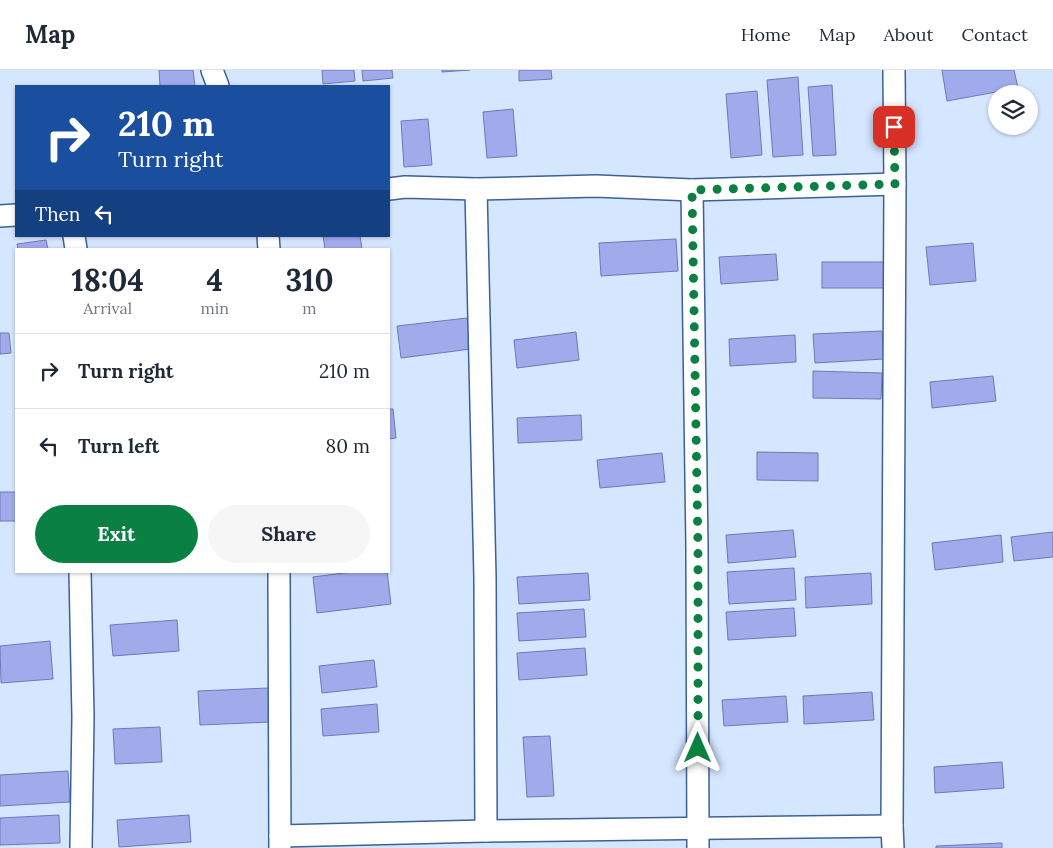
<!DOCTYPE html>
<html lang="en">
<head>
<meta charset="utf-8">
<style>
	body { margin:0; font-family:Lora,serif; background:#f6f6f7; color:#1f2937; height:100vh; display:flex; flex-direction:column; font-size:19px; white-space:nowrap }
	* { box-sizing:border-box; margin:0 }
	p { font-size:16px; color:#747a83 }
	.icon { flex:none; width:28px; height:28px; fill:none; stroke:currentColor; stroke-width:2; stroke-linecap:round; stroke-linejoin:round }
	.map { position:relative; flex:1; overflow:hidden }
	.panel { position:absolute; left:15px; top:178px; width:375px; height:325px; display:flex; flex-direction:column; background:#fff; border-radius:0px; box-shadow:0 1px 4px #0004 }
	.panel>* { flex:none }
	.banner { position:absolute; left:15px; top:15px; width:375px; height:152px; border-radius:0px; box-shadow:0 1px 4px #0004; background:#1a4fa0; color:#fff; overflow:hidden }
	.controls { position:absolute; left:988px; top:15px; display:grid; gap:10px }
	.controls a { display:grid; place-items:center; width:50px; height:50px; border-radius:50%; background:#fff; box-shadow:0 1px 4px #0004; font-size:25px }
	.pin { position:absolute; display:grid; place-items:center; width:42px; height:42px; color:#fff; margin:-21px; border-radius:10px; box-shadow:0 2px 8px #0006 }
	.me { position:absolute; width:55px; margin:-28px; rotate:0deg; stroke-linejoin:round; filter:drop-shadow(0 0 4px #0008) }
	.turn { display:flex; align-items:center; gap:18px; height:105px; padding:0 20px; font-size:22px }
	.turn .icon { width:65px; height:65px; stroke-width:2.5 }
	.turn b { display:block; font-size:35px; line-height:42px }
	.then { display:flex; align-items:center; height:48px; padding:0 20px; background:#0003; gap:10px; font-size:19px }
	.eta { display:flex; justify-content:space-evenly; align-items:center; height:85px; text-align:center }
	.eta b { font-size:30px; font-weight:700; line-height:35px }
	.cta { display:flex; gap:10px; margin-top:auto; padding:10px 20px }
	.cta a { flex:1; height:58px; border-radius:30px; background:#0b8043; color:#fff; font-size:20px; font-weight:700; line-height:58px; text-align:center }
	.cta a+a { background:#f6f6f7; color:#1f2937 }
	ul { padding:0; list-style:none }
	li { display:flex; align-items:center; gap:15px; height:75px; padding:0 20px; border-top:1px solid #e0e1e3 }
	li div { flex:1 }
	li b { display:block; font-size:19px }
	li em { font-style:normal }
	header { display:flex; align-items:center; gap:30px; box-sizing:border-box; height:70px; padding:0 25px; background:#fff; border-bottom:1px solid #e0e1e3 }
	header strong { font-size:24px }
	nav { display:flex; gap:28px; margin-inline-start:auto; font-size:18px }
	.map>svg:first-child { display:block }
	.building { fill:#a0abec; stroke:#6f78b6 }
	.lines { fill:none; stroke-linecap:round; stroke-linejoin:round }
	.street-casing { stroke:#3b6196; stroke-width:24 }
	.street { stroke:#fff; stroke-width:21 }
	.route { stroke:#0b8043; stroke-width:9; stroke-dasharray:0 16.2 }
</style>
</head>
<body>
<header>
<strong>Map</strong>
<nav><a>Home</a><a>Map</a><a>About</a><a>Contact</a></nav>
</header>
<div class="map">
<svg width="1053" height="778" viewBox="0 0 1053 778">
	<rect width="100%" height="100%" fill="#d5e6ff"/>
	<!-- building -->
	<g class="building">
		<polygon points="159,0 193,0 195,16 160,16"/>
		<polygon points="322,0 354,0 355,11 323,14"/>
		<polygon points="362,0 392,0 393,8 363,11"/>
		<polygon points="442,0 470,0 442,2"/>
		<polygon points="519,0 551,0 552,9 519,11"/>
		<polygon points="942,0 1014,0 1018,18 947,31"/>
		<polygon points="798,7 803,85 773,87 767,10"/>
		<polygon points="832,15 836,85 813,86 808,17"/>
		<polygon points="757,21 762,85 731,88 726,24"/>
		<polygon points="513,39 517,86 487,88 483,42"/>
		<polygon points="428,49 432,95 404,97 401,51"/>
		<polygon points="323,166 360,166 362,179 325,179"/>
		<polygon points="676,169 678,201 601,206 599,173"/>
		<polygon points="46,170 48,179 18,179 17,174"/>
		<polygon points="973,173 976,211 930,215 926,177"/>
		<polygon points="776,184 778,210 721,214 719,187"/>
		<rect x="822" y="192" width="66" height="26"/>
		<polygon points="467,248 471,279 401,288 397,256"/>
		<polygon points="882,261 884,289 815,293 813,264"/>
		<polygon points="576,262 579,290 517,298 514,270"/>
		<polygon points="0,263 9,263 11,283 0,284"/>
		<polygon points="795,265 796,292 730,296 729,269"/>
		<polygon points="813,301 882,303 881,329 813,328"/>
		<polygon points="993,306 996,331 932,338 930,312"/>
		<polygon points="389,339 393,339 396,368 389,369"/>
		<polygon points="581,345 582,370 518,373 517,348"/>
		<polygon points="757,382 818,383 818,411 757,410"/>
		<polygon points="662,383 665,412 600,418 597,390"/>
		<rect x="0" y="422" width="16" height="29"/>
		<polygon points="793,460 796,487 728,493 726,465"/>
		<polygon points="1053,462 1053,487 1014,491 1011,467"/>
		<polygon points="1001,465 1003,492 935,500 932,473"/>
		<polygon points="794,498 796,530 729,534 727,502"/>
		<polygon points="359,501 387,501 391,534 317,543 313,507"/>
		<polygon points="588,503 590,530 519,534 517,507"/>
		<polygon points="871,503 872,534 806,538 805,507"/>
		<polygon points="794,538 796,566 728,570 726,542"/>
		<polygon points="584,539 586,567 519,571 517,543"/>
		<polygon points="177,550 179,581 113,586 110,555"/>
		<polygon points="50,571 53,609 1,613 0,576"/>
		<polygon points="585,578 587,605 519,610 517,583"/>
		<polygon points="374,590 377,617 322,623 319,596"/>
		<polygon points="269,618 271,652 200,655 198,621"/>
		<polygon points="872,622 874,650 804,654 803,626"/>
		<polygon points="786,626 788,652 724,656 722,630"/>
		<polygon points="377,634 379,662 323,666 321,639"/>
		<polygon points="160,657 162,692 115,694 113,659"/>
		<polygon points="550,666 554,726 527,727 523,667"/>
		<polygon points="1002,692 1004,718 935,723 934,697"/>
		<polygon points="68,701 70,732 0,736 0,705"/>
		<polygon points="59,745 60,773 0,775 0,748"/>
		<polygon points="189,745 191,772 119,777 117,750"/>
		<polygon points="1002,773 1002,778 936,778 936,776"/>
	</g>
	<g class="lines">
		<!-- street casing -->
		<g class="street-casing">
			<g id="street">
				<polyline points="212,0 218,16"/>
				<polyline points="389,119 405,117 476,119 596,116 692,120 895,114"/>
				<polyline points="476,119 485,508 486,761"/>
				<polyline points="692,120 697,478 698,778"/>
				<polyline points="0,146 16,145"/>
				<polyline points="74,166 76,179"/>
				<polyline points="268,166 269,179"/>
				<polyline points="80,501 83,647 81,778"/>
				<polyline points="279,501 280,778"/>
				<polyline points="280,766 486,761 892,756"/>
				<polyline points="893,778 892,756 895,114 894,0"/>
			</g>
		</g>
		<!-- street -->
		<use href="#street" class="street"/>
	</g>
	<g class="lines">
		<!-- route -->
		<polyline class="route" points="698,678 698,478 692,120 895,114 894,57"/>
	</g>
</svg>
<div class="controls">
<a><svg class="icon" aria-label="layers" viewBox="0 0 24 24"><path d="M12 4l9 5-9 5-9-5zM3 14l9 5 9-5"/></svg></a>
</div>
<div class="pin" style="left:894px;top:57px;background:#d93025"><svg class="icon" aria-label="arrive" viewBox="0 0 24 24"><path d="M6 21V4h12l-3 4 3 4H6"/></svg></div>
<svg class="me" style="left:698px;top:678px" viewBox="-20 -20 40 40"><path d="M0-17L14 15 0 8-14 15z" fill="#0b8043" stroke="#fff" stroke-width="4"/></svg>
<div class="banner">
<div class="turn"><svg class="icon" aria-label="right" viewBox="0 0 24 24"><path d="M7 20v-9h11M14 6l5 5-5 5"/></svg><div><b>210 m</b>Turn right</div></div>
<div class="then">Then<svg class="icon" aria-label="left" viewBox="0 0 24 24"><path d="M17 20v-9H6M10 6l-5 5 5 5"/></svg></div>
</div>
<section class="panel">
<div class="eta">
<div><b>18:04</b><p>Arrival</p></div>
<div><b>4</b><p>min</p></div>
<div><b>310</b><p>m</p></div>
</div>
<ul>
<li><svg class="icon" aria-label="right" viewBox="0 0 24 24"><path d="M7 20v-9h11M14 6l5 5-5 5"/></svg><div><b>Turn right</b></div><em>210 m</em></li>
<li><svg class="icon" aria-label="left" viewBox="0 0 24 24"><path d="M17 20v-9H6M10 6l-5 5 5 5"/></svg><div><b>Turn left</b></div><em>80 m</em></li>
</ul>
<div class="cta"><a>Exit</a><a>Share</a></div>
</section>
</div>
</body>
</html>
